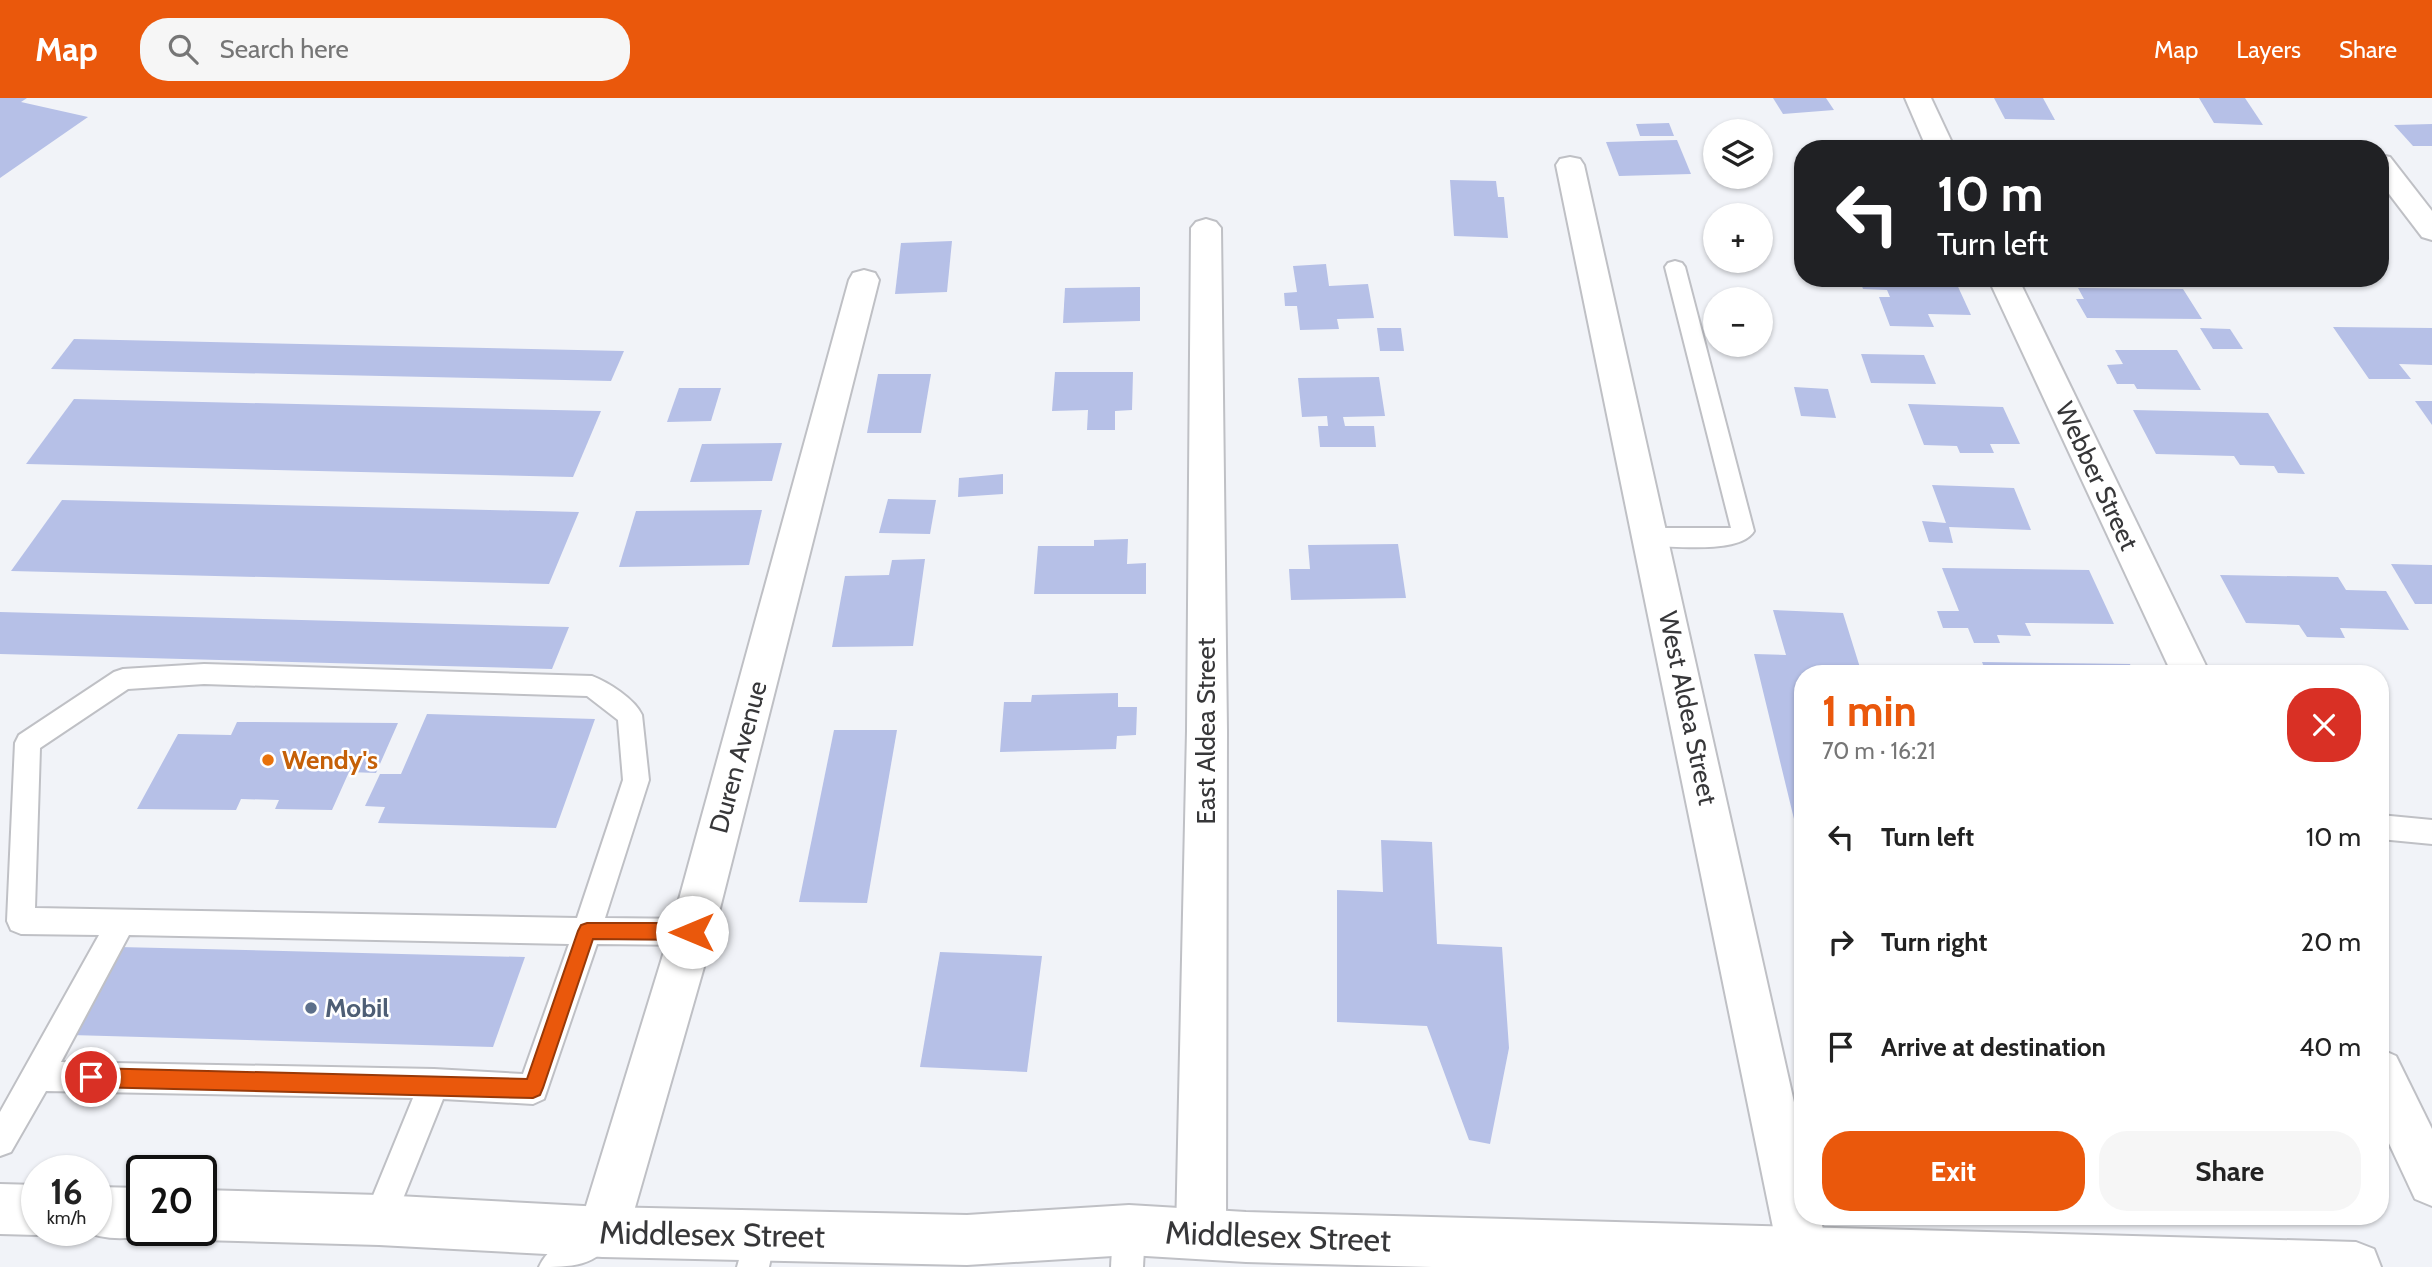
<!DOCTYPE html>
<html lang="en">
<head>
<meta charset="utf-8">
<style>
	body { margin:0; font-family:Cabin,sans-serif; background:#f6f6f6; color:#222; height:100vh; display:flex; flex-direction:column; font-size:26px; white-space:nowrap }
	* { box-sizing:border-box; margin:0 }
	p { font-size:23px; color:#767676 }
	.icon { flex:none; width:38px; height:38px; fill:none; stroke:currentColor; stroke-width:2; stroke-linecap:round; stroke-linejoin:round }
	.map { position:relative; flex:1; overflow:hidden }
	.drawer { position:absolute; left:1794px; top:567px; width:595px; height:560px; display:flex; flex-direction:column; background:#fff; border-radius:28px; box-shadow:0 2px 5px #0004 }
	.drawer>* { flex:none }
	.guide { position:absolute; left:1794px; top:42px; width:595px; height:147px; border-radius:28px; box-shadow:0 2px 5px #0004; background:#202124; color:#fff; overflow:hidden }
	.buttons { position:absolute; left:1703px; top:21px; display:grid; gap:14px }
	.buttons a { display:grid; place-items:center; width:70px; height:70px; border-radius:50%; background:#fff; box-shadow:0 2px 5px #0004; font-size:35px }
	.speed { position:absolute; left:21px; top:1057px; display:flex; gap:14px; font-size:35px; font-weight:700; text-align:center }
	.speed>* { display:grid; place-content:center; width:91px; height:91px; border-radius:50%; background:#fff; box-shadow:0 2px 5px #0004; line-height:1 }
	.speed small { font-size:18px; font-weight:400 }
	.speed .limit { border:4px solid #111; border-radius:10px; background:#fff; color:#111 }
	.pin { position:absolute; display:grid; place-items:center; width:60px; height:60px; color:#fff; margin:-30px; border:4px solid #fff; border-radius:50%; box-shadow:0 2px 7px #0007 }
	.me { position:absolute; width:77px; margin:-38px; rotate:270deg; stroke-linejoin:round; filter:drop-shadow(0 0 5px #0008) }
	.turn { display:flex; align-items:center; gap:24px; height:147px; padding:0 28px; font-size:32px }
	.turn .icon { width:91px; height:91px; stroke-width:2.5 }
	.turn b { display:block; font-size:49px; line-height:60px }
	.round { display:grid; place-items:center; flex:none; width:74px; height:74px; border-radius:28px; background:#f6f6f6 }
	.head { display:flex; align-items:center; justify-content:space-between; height:119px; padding:0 28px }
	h1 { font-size:42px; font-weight:800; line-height:52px; color:#ea580c }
	.primary-button { display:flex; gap:14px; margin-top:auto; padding:14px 28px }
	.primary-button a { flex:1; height:80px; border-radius:28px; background:#ea580c; color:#fff; font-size:28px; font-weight:800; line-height:80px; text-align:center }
	.primary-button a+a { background:#f6f6f6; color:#222 }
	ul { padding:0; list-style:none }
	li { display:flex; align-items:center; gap:21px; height:105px; padding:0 28px }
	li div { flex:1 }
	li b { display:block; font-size:26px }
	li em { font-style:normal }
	header { display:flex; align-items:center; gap:42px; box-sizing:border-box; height:98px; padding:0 35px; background:#ea580c; color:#fff }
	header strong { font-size:33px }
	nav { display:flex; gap:38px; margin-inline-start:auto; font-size:24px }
	.search { width:490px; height:63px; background:#f6f6f6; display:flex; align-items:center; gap:18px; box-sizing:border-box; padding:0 24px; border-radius:28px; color:#767676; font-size:26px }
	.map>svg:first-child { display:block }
	.building { fill:#b6c0e7 }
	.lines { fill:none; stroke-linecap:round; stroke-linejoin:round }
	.lane-casing { stroke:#bfc0c5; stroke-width:4 }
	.street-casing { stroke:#bfc0c5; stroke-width:4 }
	.secondary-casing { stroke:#bfc0c5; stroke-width:4 }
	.primary-casing { stroke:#bfc0c5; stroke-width:4 }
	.lane { fill:#fff; fill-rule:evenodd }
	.street { fill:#fff; fill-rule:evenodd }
	.secondary { fill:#fff; fill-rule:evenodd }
	.primary { fill:#fff; fill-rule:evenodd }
	.route { fill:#ea580c; stroke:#983908; stroke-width:2 }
	.food-dot { fill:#e8710a; stroke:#fff; stroke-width:2.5 }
	.service-dot { fill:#5c6f8a; stroke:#fff; stroke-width:2.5 }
	.labels { text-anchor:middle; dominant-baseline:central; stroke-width:5; stroke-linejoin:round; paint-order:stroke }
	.street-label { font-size:26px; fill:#373739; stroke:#fff }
	.food-label { font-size:26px; font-weight:bold; fill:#c56008; stroke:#fff; text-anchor:start }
	.service-label { font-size:26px; font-weight:bold; fill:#4e5e75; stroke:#fff; text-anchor:start }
	.near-street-label { font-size:32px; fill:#373739; stroke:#fff }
</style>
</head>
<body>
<header>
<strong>Map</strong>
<div class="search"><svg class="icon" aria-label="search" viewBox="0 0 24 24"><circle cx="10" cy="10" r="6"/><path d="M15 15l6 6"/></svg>Search here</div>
<nav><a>Map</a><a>Layers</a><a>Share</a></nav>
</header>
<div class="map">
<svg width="2432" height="1169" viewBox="0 0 2432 1169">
	<rect width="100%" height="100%" fill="#f1f3f8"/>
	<!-- building -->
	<g class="building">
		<polygon points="0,0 27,0 21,4 88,19 0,80"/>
		<polygon points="1773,0 1826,0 1834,12 1783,16"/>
		<polygon points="1994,0 2043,0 2055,22 2005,21"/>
		<polygon points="2199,0 2245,0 2263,27 2214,25"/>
		<polygon points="1669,25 1674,38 1640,38 1636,26"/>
		<polygon points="2432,26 2432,48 2413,48 2394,27"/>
		<polygon points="1677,42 1691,76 1619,78 1606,44"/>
		<polygon points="1450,82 1496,83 1498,99 1504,99 1508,140 1454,138"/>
		<polygon points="952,143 947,194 895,196 901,145"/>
		<polygon points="1326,166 1329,188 1368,186 1374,220 1337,221 1339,231 1300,232 1297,208 1285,208 1284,195 1297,194 1293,168"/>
		<polygon points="1859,180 1954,180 1971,217 1928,216 1934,229 1890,228 1879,199 1890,199 1887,192 1863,191"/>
		<polygon points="1140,189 1140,223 1063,225 1065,190"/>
		<polygon points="2078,190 2183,191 2202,221 2087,220 2076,201 2084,201"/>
		<polygon points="2333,229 2432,230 2432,267 2399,266 2411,281 2369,281"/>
		<polygon points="1377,230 1401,230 1404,253 1380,253"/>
		<polygon points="2200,230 2230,231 2243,251 2213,251"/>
		<polygon points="74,241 624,253 611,283 51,271"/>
		<polygon points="2115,252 2177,252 2201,292 2137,291 2134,286 2117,286 2107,267 2123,266"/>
		<polygon points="1861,256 1924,257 1936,286 1871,285"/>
		<polygon points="1055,274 1133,274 1132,312 1115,313 1115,332 1087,332 1088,312 1052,313"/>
		<polygon points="878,276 931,276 921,335 867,335"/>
		<polygon points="1379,279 1385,318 1343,319 1345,328 1374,328 1376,349 1320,349 1318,328 1328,328 1327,318 1302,319 1298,280"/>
		<polygon points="1794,289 1828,291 1836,320 1801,318"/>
		<polygon points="679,290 721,290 711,323 667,324"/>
		<polygon points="74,301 601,313 573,379 26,366"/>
		<polygon points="2415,303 2432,303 2432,327"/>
		<polygon points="1908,306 2003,309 2020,346 1990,346 1994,355 1960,355 1957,348 1924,347"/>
		<polygon points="2133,312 2268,315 2305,376 2278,375 2274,368 2240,367 2234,358 2156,356"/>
		<polygon points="782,345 772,383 690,384 702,346"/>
		<polygon points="1003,376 1003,396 958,399 959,380"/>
		<polygon points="1932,387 2014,390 2031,432 1949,429 1953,445 1929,444 1922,423 1946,425"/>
		<polygon points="888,401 936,402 930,436 879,435"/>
		<polygon points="62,402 579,414 549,486 11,473"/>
		<polygon points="762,412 749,467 619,469 636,413"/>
		<polygon points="1128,441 1127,466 1146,465 1146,496 1034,496 1038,448 1094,448 1094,442"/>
		<polygon points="1398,446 1406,500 1291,502 1289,471 1310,471 1308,447"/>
		<polygon points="925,461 913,548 832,549 845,478 889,477 892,462"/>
		<polygon points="2391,466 2432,467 2432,506 2415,506"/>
		<polygon points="1942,470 2089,472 2114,526 2025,525 2031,538 1997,537 2000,545 1974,545 1968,530 1943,530 1937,513 1959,513"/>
		<polygon points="2220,477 2338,479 2346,492 2386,493 2409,532 2340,530 2345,540 2307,539 2299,527 2246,525"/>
		<polygon points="1773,512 1843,515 1862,576 1802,576 1802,754 1754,556 1786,557"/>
		<polygon points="0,514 569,529 552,571 0,556"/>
		<polygon points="1982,564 2130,566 2134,576 1987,576"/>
		<polygon points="1118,595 1118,609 1137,609 1136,637 1117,638 1116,651 1000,654 1004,604 1031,604 1032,597"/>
		<polygon points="427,616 595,621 556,730 378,725 385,709 365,708 380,676 401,676"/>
		<polygon points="237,624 398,625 376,675 349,674 332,712 275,711 279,702 241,701 236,712 137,711 178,636 231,637"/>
		<polygon points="834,632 897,632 867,805 799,804"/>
		<polygon points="1381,742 1432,744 1437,846 1502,849 1509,950 1490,1046 1469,1042 1427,928 1337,924 1337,792 1383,794"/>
		<polygon points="119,849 525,859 493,949 71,937"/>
		<polygon points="940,854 1042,858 1027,974 920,969"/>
	</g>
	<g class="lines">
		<!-- lane casing -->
		<g class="lane-casing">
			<g id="lane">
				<path d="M1675,163L1682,165L1685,169L1754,433C1741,456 1676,448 1651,448L1643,445L1640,439L1643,433L1651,430H1731L1665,169L1668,165Z"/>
				<path d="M204,566L592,578C608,584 635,601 642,617L649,682L605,820L692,821L702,825L706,834L702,843L692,847L597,846L544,1001L533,1006L443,1001L390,1133L379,1138L368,1133L363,1122L413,1000L46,993L11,1054L0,1058V1014L99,837L21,836L11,832L7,823L15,645L19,637L114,574L123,571ZM204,586L587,598L618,622L623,682L577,820L35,810L40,650L128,591ZM129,837L569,846L523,976L434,971L61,964Z"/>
				<polygon points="2380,717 2432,722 2432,746 2380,741"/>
				<polygon points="1129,1116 1140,1121 1145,1132 1143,1169 1111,1169 1113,1132 1118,1121"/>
				<polygon points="760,1120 771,1125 776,1136 769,1169 737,1169 749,1125"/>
				<path d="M597,1123L608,1128L613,1139C599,1169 569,1169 539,1169C547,1149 577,1132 597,1123Z"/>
			</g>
		</g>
		<!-- street casing -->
		<g class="street-casing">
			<g id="street">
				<polygon points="2380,57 2390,59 2432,113 2432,142 2422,139 2380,84"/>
				<polygon points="1570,59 1580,61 1584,67 1802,1040 1802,1118 1820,1118 1828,1154 1822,1169 1784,1169 1778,1154 1556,67 1560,61"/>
				<polygon points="1206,121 1216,124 1221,130 1227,633 1226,1136 1219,1154 1201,1161 1183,1154 1176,1136 1187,633 1191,130 1196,124"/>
				<polygon points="864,172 875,175 879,182 714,834 628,1134 621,1152 603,1159 585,1152 578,1134 670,834 849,182 853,175"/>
			</g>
		</g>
		<!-- secondary casing -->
		<g class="secondary-casing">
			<g id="secondary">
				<polygon points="1905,0 1931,0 1955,51 1927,51"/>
				<polygon points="1988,180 2018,180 2210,576 2172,576"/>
				<polygon points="2380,951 2396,958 2432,1031 2432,1108 2415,1101 2380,1026"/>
			</g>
		</g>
		<!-- primary casing -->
		<g class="primary-casing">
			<g id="primary">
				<polygon points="0,1086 37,1087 37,1132 48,1132 37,1137 0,1136"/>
				<path d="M96,1089L142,1090V1132H159C135,1143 105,1143 81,1132H96Z"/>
				<polygon points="201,1092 379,1097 603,1109 967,1117 1129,1107 1246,1114 2356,1144 2374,1151 2381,1169 1432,1169 1246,1164 1129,1157 967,1167 603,1159 379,1147 201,1142 183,1132 201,1132"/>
			</g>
		</g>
		<!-- lane -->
		<use href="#lane" class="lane"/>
		<!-- street -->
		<use href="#street" class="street"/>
		<!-- secondary -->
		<use href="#secondary" class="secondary"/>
		<!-- primary -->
		<use href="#primary" class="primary"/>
	</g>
	<!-- route -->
	<polygon class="route" points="587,825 692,825 699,828 701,834 699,840 692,842 593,841 543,990 540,997 533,1000 91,989 84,986 81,979 84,973 91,970 527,981 578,833 581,827"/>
	<!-- markers -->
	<circle class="food-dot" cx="268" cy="662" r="7"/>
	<circle class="service-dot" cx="311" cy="910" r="7"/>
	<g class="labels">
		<!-- street labels -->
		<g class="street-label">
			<text transform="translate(2097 378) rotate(65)">Webber Street</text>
			<text transform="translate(1688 610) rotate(78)">West Aldea Street</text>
			<text transform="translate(1206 633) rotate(-90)">East Aldea Street</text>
			<text transform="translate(738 659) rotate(-75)">Duren Avenue</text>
		</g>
		<!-- food labels -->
		<g class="food-label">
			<text x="282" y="662">Wendy's</text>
		</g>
		<!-- service labels -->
		<g class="service-label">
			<text x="325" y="910">Mobil</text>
		</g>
		<!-- near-street labels -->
		<g class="near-street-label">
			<text transform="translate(712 1136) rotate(1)">Middlesex Street</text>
			<text transform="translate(1278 1138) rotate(2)">Middlesex Street</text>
		</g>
	</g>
</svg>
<div class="buttons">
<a><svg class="icon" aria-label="layers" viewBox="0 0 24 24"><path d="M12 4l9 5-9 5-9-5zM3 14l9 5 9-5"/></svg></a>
<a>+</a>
<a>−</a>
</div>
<div class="speed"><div>16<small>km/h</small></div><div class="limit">20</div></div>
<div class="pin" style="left:91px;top:979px;background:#d93025"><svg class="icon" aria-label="arrive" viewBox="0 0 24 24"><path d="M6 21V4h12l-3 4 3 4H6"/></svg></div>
<svg class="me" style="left:692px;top:834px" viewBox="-20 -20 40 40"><circle r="19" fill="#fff"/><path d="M0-13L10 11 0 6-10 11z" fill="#ea580c"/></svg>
<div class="guide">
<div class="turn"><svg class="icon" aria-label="left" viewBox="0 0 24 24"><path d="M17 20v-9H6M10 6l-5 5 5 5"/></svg><div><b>10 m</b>Turn left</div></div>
</div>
<section class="drawer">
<div class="head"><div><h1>1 min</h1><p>70 m · 16:21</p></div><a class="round" style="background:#d93025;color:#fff"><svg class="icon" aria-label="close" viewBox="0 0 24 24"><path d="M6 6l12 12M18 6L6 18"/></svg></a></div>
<ul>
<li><svg class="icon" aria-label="left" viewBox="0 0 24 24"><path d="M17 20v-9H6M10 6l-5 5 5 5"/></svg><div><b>Turn left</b></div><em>10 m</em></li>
<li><svg class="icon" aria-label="right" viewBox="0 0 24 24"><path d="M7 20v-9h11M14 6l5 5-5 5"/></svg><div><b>Turn right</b></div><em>20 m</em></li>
<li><svg class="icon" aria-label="arrive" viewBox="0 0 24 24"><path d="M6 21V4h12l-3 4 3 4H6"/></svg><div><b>Arrive at destination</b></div><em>40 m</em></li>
</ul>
<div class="primary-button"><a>Exit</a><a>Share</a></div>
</section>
</div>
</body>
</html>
